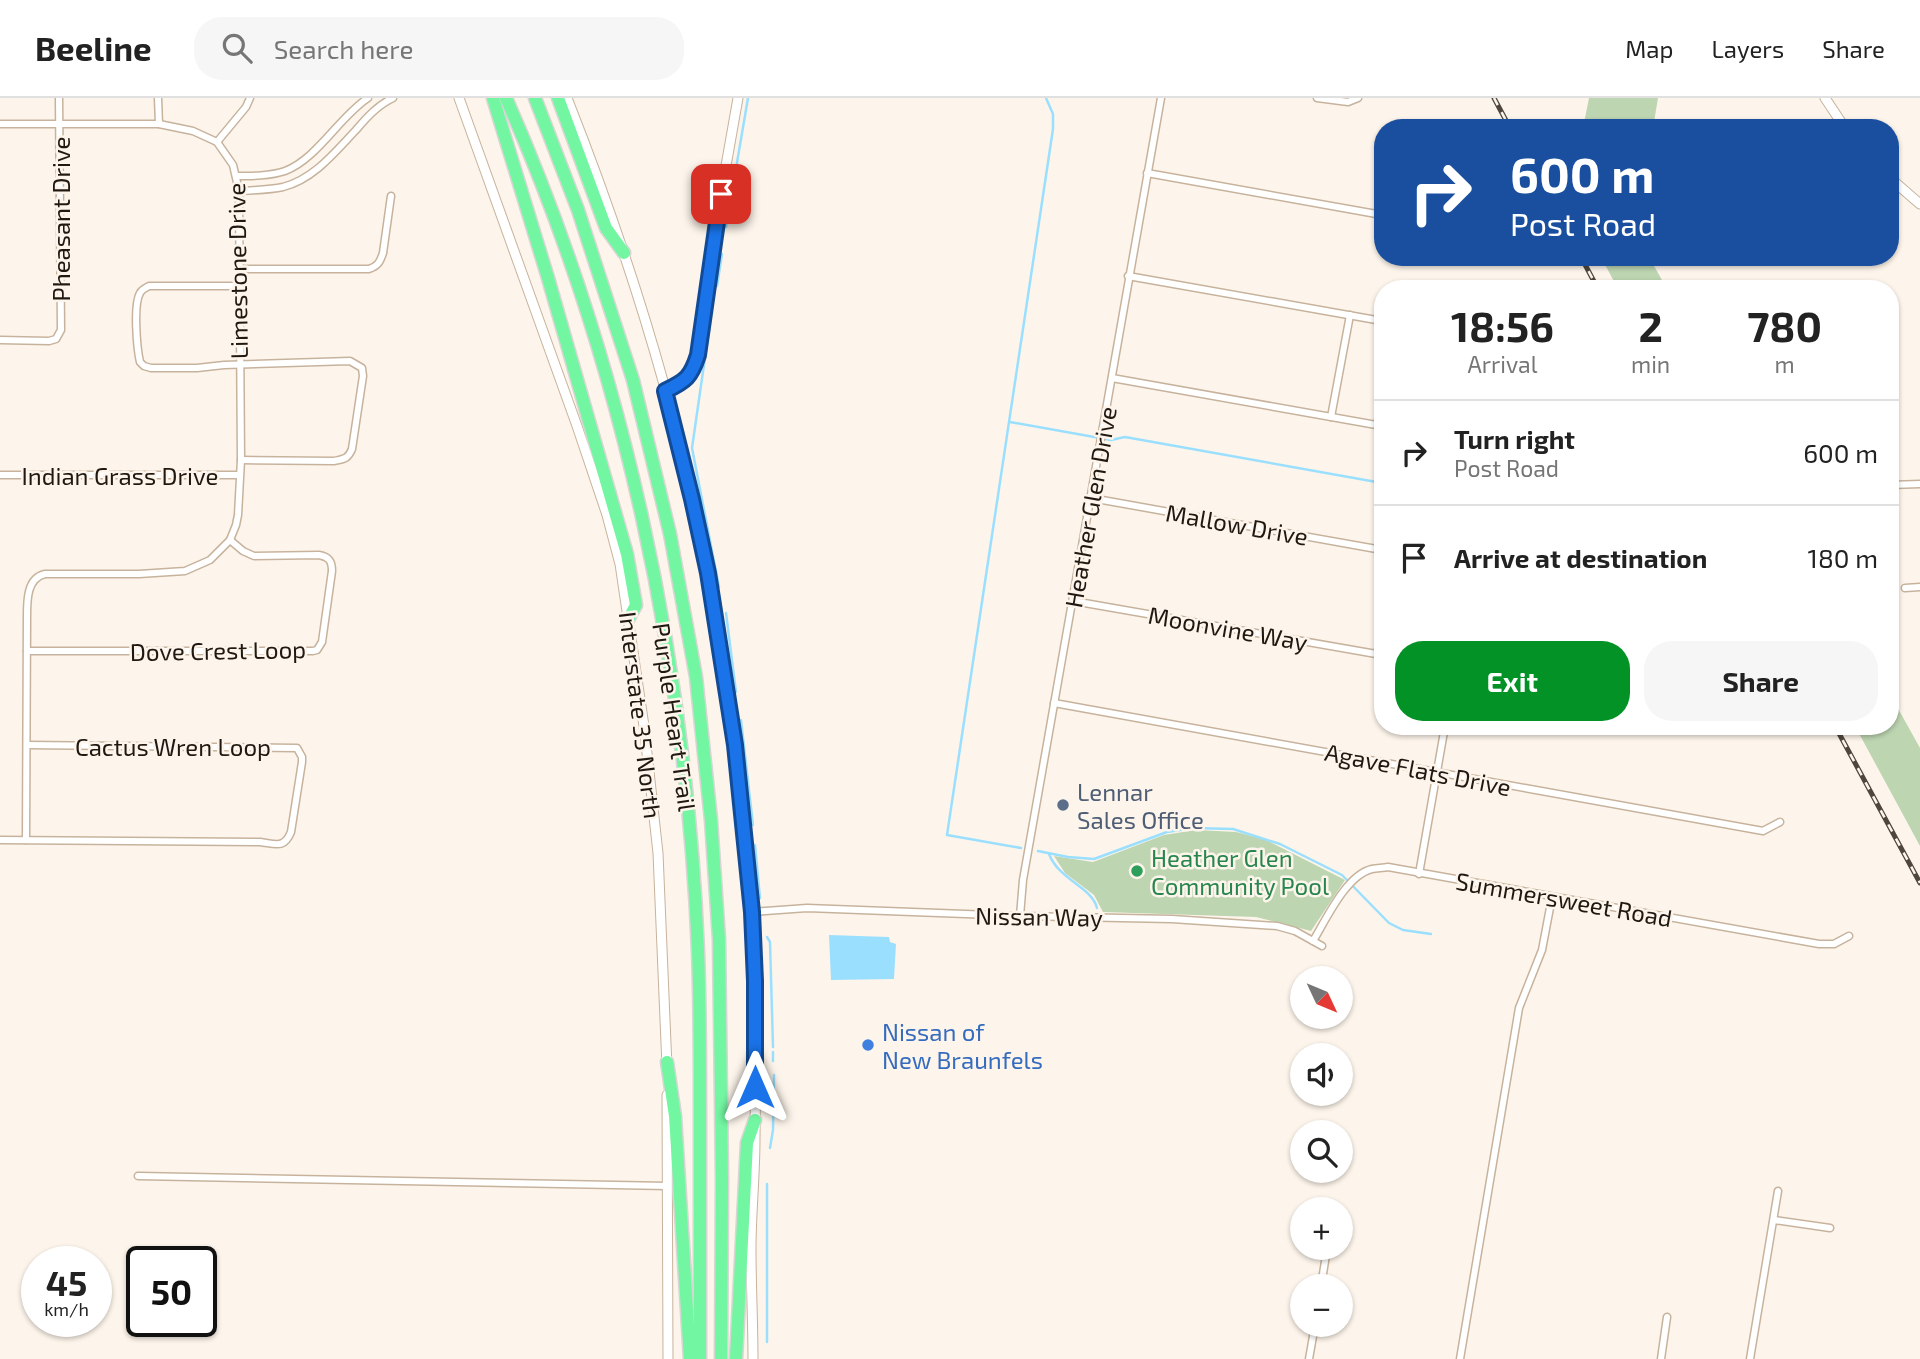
<!DOCTYPE html>
<html lang="en">
<head>
<meta charset="utf-8">
<style>
	body { margin:0; font-family:"Exo 2",sans-serif; background:#f6f6f6; color:#222; height:100vh; display:flex; flex-direction:column; font-size:26px; white-space:nowrap }
	* { box-sizing:border-box; margin:0 }
	p { font-size:23px; color:#767676 }
	.icon { flex:none; width:38px; height:38px; fill:none; stroke:currentColor; stroke-width:2; stroke-linecap:round; stroke-linejoin:round }
	.map { position:relative; flex:1; overflow:hidden }
	.panel { position:absolute; left:1374px; top:182px; width:525px; height:455px; display:flex; flex-direction:column; background:#fff; border-radius:28px; box-shadow:0 2px 5px #0004 }
	.panel>* { flex:none }
	.banner { position:absolute; left:1374px; top:21px; width:525px; height:147px; border-radius:28px; box-shadow:0 2px 5px #0004; background:#1a4fa0; color:#fff; overflow:hidden }
	.needle { width:46px; rotate:134deg }
	.controls { position:absolute; left:1290px; top:868px; display:grid; gap:14px }
	.controls a { display:grid; place-items:center; width:63px; height:63px; border-radius:50%; background:#fff; box-shadow:0 2px 5px #0004; font-size:35px }
	.speed { position:absolute; left:21px; top:1148px; display:flex; gap:14px; font-size:35px; font-weight:700; text-align:center }
	.speed>* { display:grid; place-content:center; width:91px; height:91px; border-radius:50%; background:#fff; box-shadow:0 2px 5px #0004; line-height:1 }
	.speed small { font-size:18px; font-weight:400 }
	.speed .limit { border:4px solid #111; border-radius:10px; background:#fff; color:#111 }
	.pin { position:absolute; display:grid; place-items:center; width:60px; height:60px; color:#fff; margin:-30px; border-radius:14px; box-shadow:0 4px 10px #0006 }
	.me { position:absolute; width:77px; margin:-38px; rotate:0deg; stroke-linejoin:round; filter:drop-shadow(0 0 5px #0008) }
	.turn { display:flex; align-items:center; gap:24px; height:147px; padding:0 21px; font-size:32px }
	.turn .icon { width:91px; height:91px; stroke-width:2.5 }
	.turn b { display:block; font-size:49px; line-height:60px }
	.eta { display:flex; justify-content:space-evenly; align-items:center; height:119px; text-align:center }
	.eta b { font-size:42px; font-weight:700; line-height:49px }
	.button { display:flex; gap:14px; margin-top:auto; padding:14px 21px }
	.button a { flex:1; height:80px; border-radius:28px; background:#029226; color:#fff; font-size:28px; font-weight:700; line-height:80px; text-align:center }
	.button a+a { background:#f6f6f6; color:#222 }
	ul { padding:0; list-style:none }
	li { display:flex; align-items:center; gap:21px; height:105px; padding:0 21px; border-top:2px solid #e0e0e0 }
	li div { flex:1 }
	li b { display:block; font-size:26px }
	li em { font-style:normal }
	header { display:flex; align-items:center; gap:42px; box-sizing:border-box; height:98px; padding:0 35px; background:#fff; border-bottom:2px solid #e0e0e0 }
	header strong { font-size:33px }
	nav { display:flex; gap:38px; margin-inline-start:auto; font-size:24px }
	.search { width:490px; height:63px; background:#f6f6f6; display:flex; align-items:center; gap:18px; box-sizing:border-box; padding:0 24px; border-radius:28px; color:#767676; font-size:26px }
	.map>svg:first-child { display:block }
	.green { fill:#bdd5b1 }
	.water { fill:#9bdfff }
	.lines { fill:none; stroke-linecap:round; stroke-linejoin:round }
	.stream { stroke:#9bdfff; stroke-width:2.5 }
	.street-casing { stroke:#c7b39d; stroke-width:9 }
	.secondary-casing { stroke:#c7b39d; stroke-width:11 }
	.highway-casing { stroke:#d7d6d4; stroke-width:15 }
	.street { stroke:#fff; stroke-width:6 }
	.secondary { stroke:#fff; stroke-width:9 }
	.highway { stroke:#73f6a2; stroke-width:12 }
	.rail-casing { stroke:#4e473e; stroke-width:5 }
	.rail { stroke:#fdf5eb; stroke-width:2.5; stroke-dasharray:8; stroke-linecap:butt }
	.route-casing { stroke:#114b97; stroke-width:18 }
	.route { stroke:#1a73e8; stroke-width:12 }
	.service-dot { fill:#5c6f8a; stroke:#fdf5eb; stroke-width:2.5 }
	.leisure-dot { fill:#2e9e5b; stroke:#fdf5eb; stroke-width:2.5 }
	.shop-dot { fill:#3f7fe0; stroke:#fdf5eb; stroke-width:2.5 }
	.labels { text-anchor:middle; dominant-baseline:central; stroke-width:5; stroke-linejoin:round; paint-order:stroke }
	.street-label { font-size:24px; fill:#201911; stroke:#fdf5eb }
	.service-label { font-size:24px; fill:#4e5e75; stroke:#fdf5eb; text-anchor:start }
	.leisure-label { font-size:24px; fill:#27864d; stroke:#fdf5eb; text-anchor:start }
	.shop-label { font-size:24px; fill:#366cbe; stroke:#fdf5eb; text-anchor:start }
</style>
</head>
<body>
<header>
<strong>Beeline</strong>
<div class="search"><svg class="icon" aria-label="search" viewBox="0 0 24 24"><circle cx="10" cy="10" r="6"/><path d="M15 15l6 6"/></svg>Search here</div>
<nav><a>Map</a><a>Layers</a><a>Share</a></nav>
</header>
<div class="map">
<svg width="1920" height="1261" viewBox="0 0 1920 1261">
	<rect width="100%" height="100%" fill="#fdf5eb"/>
	<!-- green -->
	<g class="green">
		<polygon points="1589,0 1658,0 1653,30 1583,30"/>
		<polygon points="1601,159 1649,159 1667,191 1618,191"/>
		<polygon points="1890,596 1920,650 1920,748 1855,628 1890,628"/>
		<polygon points="1196,732 1236,734 1264,741 1345,782 1311,833 1256,819 1103,814 1094,797 1065,775 1054,758 1093,764 1164,737"/>
	</g>
	<!-- water -->
	<polygon class="water" points="829,837 889,839 890,844 896,846 894,881 831,882"/>
	<g class="lines">
		<!-- stream -->
		<g class="stream">
			<polyline points="726,129 748,0"/>
			<polyline points="717,188 722,156"/>
			<polyline points="711,218 692,350 719,489"/>
			<polyline points="1010,324 1111,342 1125,339 1382,385"/>
			<polyline points="726,515 736,594"/>
			<polyline points="741,622 753,727"/>
			<polyline points="755,747 760,800"/>
			<polyline points="1021,750 947,737 1053,31 1053,16 1046,0"/>
			<polyline points="1038,753 1068,759 1094,761 1167,734 1193,730 1233,731 1280,746 1342,777 1389,825 1403,832 1431,836"/>
			<path d="M1049,756C1059,782 1092,789 1097,810"/>
			<polyline points="767,839 770,844 773,949"/>
			<polyline points="773,963 773,954"/>
			<polyline points="770,1050 773,1032 774,977"/>
			<polyline points="767,1244 767,1086"/>
		</g>
		<!-- street casing -->
		<g class="street-casing">
			<g id="street">
				<polyline points="158,0 159,26"/>
				<polyline points="1317,0 1348,4 1358,0"/>
				<path d="M0,26H159L193,33L217,44L233,67L239,93L241,362L238,417L236,427L230,442L210,462L185,473L139,476H45C27,480 27,502 27,518L26,742"/>
				<polyline points="217,44 246,9 250,0"/>
				<polyline points="1147,75 1382,117"/>
				<path d="M236,78C252,78 270,78 285,73C317,61 340,18 368,0"/>
				<path d="M239,93C254,92 269,92 283,89C314,81 335,54 356,32C367,19 378,7 393,0"/>
				<path d="M240,171H369C378,168 380,164 383,155L391,98"/>
				<polyline points="1128,178 1382,223"/>
				<path d="M240,188H149C144,191 142,191 140,195C133,207 137,251 140,264L144,268L151,270H197L224,267L350,263L362,270L363,278L352,351C348,361 344,361 334,363L241,362"/>
				<polyline points="0,242 49,243 56,241 61,232 59,0"/>
				<polyline points="1112,280 1382,328"/>
				<polyline points="1331,319 1350,217"/>
				<polyline points="0,377 239,377"/>
				<polyline points="1890,387 1920,386"/>
				<polyline points="1091,400 1382,452"/>
				<polyline points="1905,490 1920,489"/>
				<polyline points="1073,503 1382,557"/>
				<path d="M27,553H313L317,552L322,544L332,473C332,463 329,459 319,457L254,458L243,453L230,442"/>
				<polyline points="1054,605 1763,733 1780,724"/>
				<path d="M0,742L260,744C276,746 284,751 291,734L302,664V659L297,650L27,647"/>
				<polyline points="1419,776 1445,628"/>
				<polyline points="752,814 807,810 1020,818 1172,821 1277,828 1295,833 1322,848"/>
				<polyline points="1020,818 1023,782 1161,0"/>
				<path d="M1313,843C1326,822 1346,777 1372,771C1377,770 1383,770 1388,769L1819,846H1834L1849,838"/>
				<polyline points="138,1078 668,1088"/>
				<polyline points="1774,1122 1830,1130"/>
				<polyline points="1321,1188 1327,1151"/>
				<polyline points="1309,1261 1315,1227"/>
				<polyline points="1460,1261 1519,910 1542,852 1552,799"/>
				<polyline points="1661,1261 1667,1219"/>
				<polyline points="1750,1261 1778,1093"/>
			</g>
		</g>
		<!-- secondary casing -->
		<g class="secondary-casing">
			<g id="secondary">
				<polyline points="459,0 577,328 607,417 620,466 644,628 658,755 667,969"/>
				<path d="M567,0C628,154 678,314 708,476C724,563 735,651 744,739C746,764 751,790 752,816C756,891 756,966 755,1042C755,1078 751,1115 751,1151C751,1188 753,1224 753,1261"/>
				<polyline points="1825,0 1845,30"/>
				<polyline points="1890,80 1920,106"/>
				<path d="M665,293C686,283 691,279 698,257L721,96L738,0"/>
				<polyline points="667,997 668,1261"/>
			</g>
		</g>
		<!-- highway casing -->
		<g class="highway-casing">
			<g id="highway">
				<polyline points="493,0 548,180 627,456 636,507 629,520"/>
				<path d="M506,0C624,267 686,563 698,853C700,905 700,957 700,1009C700,1093 700,1177 700,1261"/>
				<polyline points="535,0 578,112 633,282 670,436 696,579 711,722 719,841 722,1081 721,1261"/>
				<polyline points="558,0 606,130 624,155"/>
				<polyline points="667,964 675,1018 690,1261"/>
				<polyline points="736,1261 747,1045 755,1022"/>
			</g>
		</g>
		<!-- street -->
		<use href="#street" class="street"/>
		<!-- secondary -->
		<use href="#secondary" class="secondary"/>
		<!-- highway -->
		<use href="#highway" class="highway"/>
		<!-- rail casing -->
		<g class="rail-casing">
			<g id="rail">
				<polyline points="1494,0 1510,30"/>
				<polyline points="1581,159 1598,191"/>
				<polyline points="1835,628 1920,785"/>
			</g>
		</g>
		<!-- rail -->
		<use href="#rail" class="rail"/>
	</g>
	<g class="lines">
		<!-- route casing -->
		<g class="route-casing">
			<path id="route" d="M721,96L698,257C691,279 686,283 665,293L692,401L708,475L735,647L752,814L755,883V989"/>
		</g>
		<!-- route -->
		<use href="#route" class="route"/>
	</g>
	<!-- markers -->
	<circle class="service-dot" cx="1063" cy="707" r="7"/>
	<circle class="leisure-dot" cx="1137" cy="773" r="7"/>
	<circle class="shop-dot" cx="868" cy="947" r="7"/>
	<g class="labels">
		<!-- street labels -->
		<g class="street-label">
			<text transform="translate(60 121) rotate(-90)">Pheasant Drive</text>
			<text transform="translate(237 173) rotate(-91)">Limestone Drive</text>
			<text x="120" y="377">Indian Grass Drive</text>
			<text transform="translate(1090 409) rotate(-80)">Heather Glen Drive</text>
			<text transform="translate(1237 426) rotate(10)">Mallow Drive</text>
			<text transform="translate(1228 530) rotate(10)">Moonvine Way</text>
			<text transform="translate(218 552) rotate(-1)">Dove Crest Loop</text>
			<text transform="translate(641 617) rotate(83)">Interstate 35 North</text>
			<text transform="translate(675 619) rotate(82)">Purple Heart Trail</text>
			<text x="173" y="648">Cactus Wren Loop</text>
			<text transform="translate(1418 671) rotate(11)">Agave Flats Drive</text>
			<text transform="translate(1564 801) rotate(10)">Summersweet Road</text>
			<text transform="translate(1039 818) rotate(1)">Nissan Way</text>
		</g>
		<!-- service labels -->
		<g class="service-label">
			<text x="1077" y="693">Lennar<tspan x="1077" dy="28">Sales Office</tspan></text>
		</g>
		<!-- leisure labels -->
		<g class="leisure-label">
			<text x="1151" y="759">Heather Glen<tspan x="1151" dy="28">Community Pool</tspan></text>
		</g>
		<!-- shop labels -->
		<g class="shop-label">
			<text x="882" y="933">Nissan of<tspan x="882" dy="28">New Braunfels</tspan></text>
		</g>
	</g>
</svg>
<div class="controls">
<a><svg class="needle" viewBox="-14 -14 28 28"><path d="M0-13l5 13h-10z" fill="#e53935"/><path d="M0 13l5-13h-10z" fill="#767676"/></svg></a>
<a><svg class="icon" aria-label="sound" viewBox="0 0 24 24"><path d="M4 9h4l5-4v14l-5-4H4zM17 9q2 3 0 6"/></svg></a>
<a><svg class="icon" aria-label="search" viewBox="0 0 24 24"><circle cx="10" cy="10" r="6"/><path d="M15 15l6 6"/></svg></a>
<a>+</a>
<a>−</a>
</div>
<div class="speed"><div>45<small>km/h</small></div><div class="limit">50</div></div>
<div class="pin" style="left:721px;top:96px;background:#d93025"><svg class="icon" aria-label="arrive" viewBox="0 0 24 24"><path d="M6 21V4h12l-3 4 3 4H6"/></svg></div>
<svg class="me" style="left:755px;top:989px" viewBox="-20 -20 40 40"><path d="M0-17L14 15 0 8-14 15z" fill="#1a73e8" stroke="#fff" stroke-width="4"/></svg>
<div class="banner">
<div class="turn"><svg class="icon" aria-label="right" viewBox="0 0 24 24"><path d="M7 20v-9h11M14 6l5 5-5 5"/></svg><div><b>600 m</b>Post Road</div></div>
</div>
<section class="panel">
<div class="eta">
<div><b>18:56</b><p>Arrival</p></div>
<div><b>2</b><p>min</p></div>
<div><b>780</b><p>m</p></div>
</div>
<ul>
<li><svg class="icon" aria-label="right" viewBox="0 0 24 24"><path d="M7 20v-9h11M14 6l5 5-5 5"/></svg><div><b>Turn right</b><p>Post Road</p></div><em>600 m</em></li>
<li><svg class="icon" aria-label="arrive" viewBox="0 0 24 24"><path d="M6 21V4h12l-3 4 3 4H6"/></svg><div><b>Arrive at destination</b></div><em>180 m</em></li>
</ul>
<div class="button"><a>Exit</a><a>Share</a></div>
</section>
</div>
</body>
</html>
